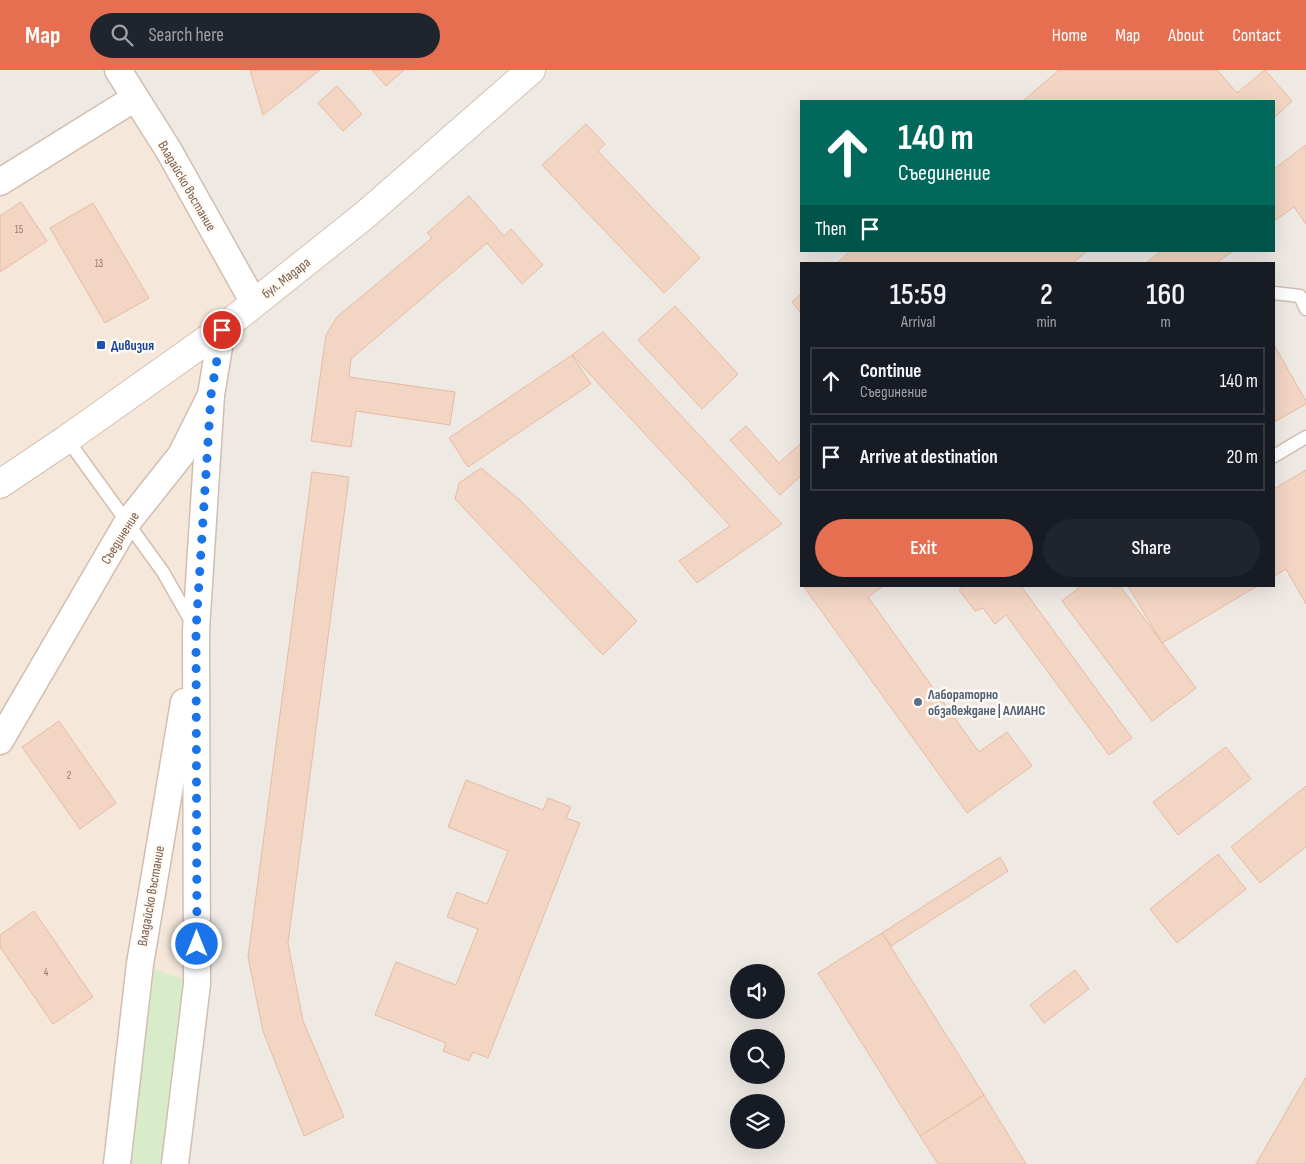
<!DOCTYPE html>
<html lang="en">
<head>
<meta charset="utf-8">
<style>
	body { margin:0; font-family:"Sofia Sans Condensed",sans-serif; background:#20242c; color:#f1f3f6; height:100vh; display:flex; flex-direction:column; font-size:19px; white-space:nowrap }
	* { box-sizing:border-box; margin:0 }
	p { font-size:16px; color:#9ea1a6 }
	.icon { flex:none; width:28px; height:28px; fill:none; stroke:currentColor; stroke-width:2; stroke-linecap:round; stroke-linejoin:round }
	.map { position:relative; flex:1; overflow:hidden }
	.panel { position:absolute; left:800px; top:192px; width:475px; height:325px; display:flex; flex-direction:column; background:#171b24; border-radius:0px; box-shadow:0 5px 20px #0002 }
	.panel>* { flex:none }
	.top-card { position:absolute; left:800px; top:30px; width:475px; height:152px; border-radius:0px; box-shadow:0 5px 20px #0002; background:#00695c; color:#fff; overflow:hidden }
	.tools { position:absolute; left:730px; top:894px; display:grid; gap:10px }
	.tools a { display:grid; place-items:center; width:55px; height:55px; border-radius:50%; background:#171b24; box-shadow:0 5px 20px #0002; font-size:25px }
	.pin { position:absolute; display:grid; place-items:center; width:42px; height:42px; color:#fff; margin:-21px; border:2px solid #fff; border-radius:50%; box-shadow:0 1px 5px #0007 }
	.me { position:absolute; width:55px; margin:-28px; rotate:0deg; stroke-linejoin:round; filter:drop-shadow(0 0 4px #0008) }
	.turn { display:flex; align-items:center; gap:18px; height:105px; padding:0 15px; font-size:22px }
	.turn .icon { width:65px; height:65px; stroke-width:2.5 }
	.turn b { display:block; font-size:35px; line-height:42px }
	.then { display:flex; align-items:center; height:48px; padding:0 15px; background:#0003; gap:10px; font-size:19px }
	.eta { display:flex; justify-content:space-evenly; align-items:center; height:85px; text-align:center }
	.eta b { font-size:30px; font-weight:600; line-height:35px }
	.button { display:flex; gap:10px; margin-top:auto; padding:10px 15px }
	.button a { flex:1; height:58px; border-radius:30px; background:#e76f51; color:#fff; font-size:20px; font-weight:600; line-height:58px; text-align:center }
	.button a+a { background:#20242c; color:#f1f3f6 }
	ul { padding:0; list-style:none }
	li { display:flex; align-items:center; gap:15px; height:68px; margin:0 10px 8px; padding:0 5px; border:2px solid #363941; border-radius:0px }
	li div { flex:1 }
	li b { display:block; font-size:19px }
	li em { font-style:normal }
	header { display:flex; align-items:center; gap:30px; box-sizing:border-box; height:70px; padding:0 25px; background:#e76f51; color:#fff }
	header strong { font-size:24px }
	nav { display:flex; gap:28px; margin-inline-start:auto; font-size:18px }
	.search { width:350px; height:45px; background:#20242c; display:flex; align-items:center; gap:12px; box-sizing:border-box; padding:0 18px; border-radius:28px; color:#9ea1a6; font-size:19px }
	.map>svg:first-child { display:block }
	.residential { fill:#f5e8da }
	.industrial { fill:#efe9e4; fill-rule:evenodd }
	.green { fill:#d8ecc9 }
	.building { fill:#f3d5c3; stroke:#e6bba3 }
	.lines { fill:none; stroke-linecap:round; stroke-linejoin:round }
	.lane-casing { stroke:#d1beb0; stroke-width:15 }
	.street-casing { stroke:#d1beb0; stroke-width:29 }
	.secondary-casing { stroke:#d6c0b0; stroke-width:30 }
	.lane { stroke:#fff; stroke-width:12 }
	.street { stroke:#fff; stroke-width:26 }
	.secondary { stroke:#fff; stroke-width:28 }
	.route { stroke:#1a73e8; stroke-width:9; stroke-dasharray:0 16.2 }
	.transit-dot { fill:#1a4fb4; stroke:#fffaf3; stroke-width:2 }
	.service-dot { fill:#5c6f8a; stroke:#fffaf3; stroke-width:2 }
	.labels { text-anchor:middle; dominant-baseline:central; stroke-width:5; stroke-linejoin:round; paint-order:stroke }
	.number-label { font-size:11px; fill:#987a6a }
	.street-label { font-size:14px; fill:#7a5c4d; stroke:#fffaf3 }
	.transit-label { font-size:14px; font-weight:bold; fill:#164399; stroke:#fffaf3; text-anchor:start }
	.service-label { font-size:14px; font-weight:bold; fill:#4e5e75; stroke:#fffaf3; text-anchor:start }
</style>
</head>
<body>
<header>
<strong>Map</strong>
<div class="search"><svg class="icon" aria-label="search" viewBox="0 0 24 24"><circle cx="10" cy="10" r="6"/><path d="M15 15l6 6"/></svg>Search here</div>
<nav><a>Home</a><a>Map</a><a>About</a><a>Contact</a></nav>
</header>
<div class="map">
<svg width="1306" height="1094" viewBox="0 0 1306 1094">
	<rect width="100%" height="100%" fill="#fdf6ec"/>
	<!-- residential -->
	<polygon class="residential" points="135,28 254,233 197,914 175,1094 0,1094 0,112"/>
	<!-- industrial -->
	<path class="industrial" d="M0,0H1306V1094H175L189,978L196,560L222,259L254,233L135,28L0,112ZM801,31H1274V181H801ZM801,194H1274V516H801ZM739,902H776V940H739ZM739,968H776V1005H739ZM739,1032H776V1070H739Z"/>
	<!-- green -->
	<polygon class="green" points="140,894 197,914 175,1094 117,1094"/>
	<!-- building -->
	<g class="building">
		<polygon points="250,0 320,0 263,45"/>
		<polygon points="372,0 404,0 386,16"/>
		<polygon points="1059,0 1217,0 1237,23 1265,0 1292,31 1274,48 1274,31 1023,31"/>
		<polygon points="337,16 362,44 343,61 318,33"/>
		<polygon points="586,54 605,74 598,81 700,188 664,223 542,95"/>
		<polygon points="1306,75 1306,154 1294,137 1274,151 1274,99"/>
		<polygon points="469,126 504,166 511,159 543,195 522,214 487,173 351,289 349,307 455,322 450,355 356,341 351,377 311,371 326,265 337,247 432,168 427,163"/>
		<polygon points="21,132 47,171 0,202 0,146"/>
		<polygon points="93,133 149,228 105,253 50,158"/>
		<polygon points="850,181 1087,181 1072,194 836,194"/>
		<polygon points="1161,181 1233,181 1215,194 1145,194"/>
		<polygon points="801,224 801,243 792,232"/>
		<polygon points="675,236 738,304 702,339 638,270"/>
		<polygon points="603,262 782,454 697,513 679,491 730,456 572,285"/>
		<polygon points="1274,275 1306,331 1306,334 1274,352"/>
		<polygon points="572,285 591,314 468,397 449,368"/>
		<polygon points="746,356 779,393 801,373 801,406 780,425 730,370"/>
		<polygon points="481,398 520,430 637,551 603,585 455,429 459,413"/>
		<polygon points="1306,400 1306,534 1286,499 1274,506 1274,419"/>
		<polygon points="312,402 349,407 288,873 303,951 344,1047 304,1066 263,961 248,887"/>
		<polygon points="883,516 868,527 979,682 1007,662 1032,696 967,743 804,517"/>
		<polygon points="964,516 1021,516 1132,668 1109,685 1006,545 995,554 983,538 975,541 959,520"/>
		<polygon points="1081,516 1112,516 1115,519 1120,516 1196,618 1152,651 1062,531"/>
		<polygon points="1128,516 1257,516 1162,573"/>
		<polygon points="59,651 116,733 80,759 22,677"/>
		<polygon points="1226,677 1251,709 1178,765 1153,732"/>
		<polygon points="466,710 543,740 548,728 571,737 566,748 580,753 488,988 473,982 469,991 443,981 446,973 375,945 396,892 456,915 478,859 447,847 457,822 487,834 508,781 448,757"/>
		<polygon points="1306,716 1306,777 1260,813 1231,777"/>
		<polygon points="1218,784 1246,819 1177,873 1150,839"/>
		<polygon points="1000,787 1008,801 891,876 882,863"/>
		<polygon points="34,841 93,927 53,954 0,877 0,865"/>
		<polygon points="882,863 984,1025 920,1066 818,903"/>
		<polygon points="1075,900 1089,919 1044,953 1030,935"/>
		<polygon points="1306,1007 1306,1094 1256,1094"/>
		<polygon points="984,1025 1026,1094 938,1094 920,1066"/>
	</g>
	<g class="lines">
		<!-- lane casing -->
		<g class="lane-casing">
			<g id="lane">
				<polyline points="1274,223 1300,226 1306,239"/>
				<polyline points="67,369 163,502 192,553"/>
				<polyline points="1274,386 1306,367"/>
			</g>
		</g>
		<!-- street casing -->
		<g class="street-casing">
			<g id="street">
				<polyline points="118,0 169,81 254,233"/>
				<polyline points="0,112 135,28"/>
				<polyline points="0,671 127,453 181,385 211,325 222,259"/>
				<polyline points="117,1094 140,894 184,632"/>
				<polyline points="175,1094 197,914 196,560 211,325"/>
			</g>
		</g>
		<!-- secondary casing -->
		<g class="secondary-casing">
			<polyline id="secondary" points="0,414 67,369 222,259 365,145 531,0"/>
		</g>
		<!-- lane -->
		<use href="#lane" class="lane"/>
		<!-- street -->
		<use href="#street" class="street"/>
		<!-- secondary -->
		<use href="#secondary" class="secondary"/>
	</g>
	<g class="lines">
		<!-- route -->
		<polyline class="route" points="197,874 196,560 211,325 222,260"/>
	</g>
	<!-- markers -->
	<rect class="transit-dot" x="96" y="270" width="10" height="10" rx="2.5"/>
	<circle class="service-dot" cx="918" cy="632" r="5"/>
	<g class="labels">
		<!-- number labels -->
		<g class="number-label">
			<text x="19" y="159">15</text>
			<text x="99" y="193">13</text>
			<text x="69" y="705">2</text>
			<text x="46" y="902">4</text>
		</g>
		<!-- street labels -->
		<g class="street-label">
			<text transform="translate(187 116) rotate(60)">Владайско въстание</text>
			<text transform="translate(286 208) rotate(-38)">бул. Мадара</text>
			<text transform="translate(120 468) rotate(-58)">Съединение</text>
			<text transform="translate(151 826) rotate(-80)">Владайско въстание</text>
		</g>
		<!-- transit labels -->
		<g class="transit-label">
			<text x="111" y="275">Дивизия</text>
		</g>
		<!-- service labels -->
		<g class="service-label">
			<text x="928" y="624">Лабораторно<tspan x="928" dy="16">обзавеждане | АЛИАНС</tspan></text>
		</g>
	</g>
</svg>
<div class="tools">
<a><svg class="icon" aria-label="sound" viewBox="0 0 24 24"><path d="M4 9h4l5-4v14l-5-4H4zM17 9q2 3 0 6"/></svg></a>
<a><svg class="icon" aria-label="search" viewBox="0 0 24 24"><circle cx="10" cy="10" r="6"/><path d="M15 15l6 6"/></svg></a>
<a><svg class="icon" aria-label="layers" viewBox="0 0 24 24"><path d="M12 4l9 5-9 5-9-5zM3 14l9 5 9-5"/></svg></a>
</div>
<div class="pin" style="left:222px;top:260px;background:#d93025"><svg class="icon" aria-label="arrive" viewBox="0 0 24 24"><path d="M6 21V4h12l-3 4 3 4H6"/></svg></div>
<svg class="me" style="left:197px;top:874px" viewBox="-20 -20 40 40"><circle r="17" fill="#1a73e8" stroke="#fff" stroke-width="3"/><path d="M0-11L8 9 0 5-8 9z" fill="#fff"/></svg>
<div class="top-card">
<div class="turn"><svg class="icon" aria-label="ahead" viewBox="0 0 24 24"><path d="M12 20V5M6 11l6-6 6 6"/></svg><div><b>140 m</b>Съединение</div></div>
<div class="then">Then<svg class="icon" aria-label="arrive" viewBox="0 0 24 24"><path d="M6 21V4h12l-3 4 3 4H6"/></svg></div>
</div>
<section class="panel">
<div class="eta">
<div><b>15:59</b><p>Arrival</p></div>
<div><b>2</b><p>min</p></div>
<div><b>160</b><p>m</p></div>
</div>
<ul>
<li><svg class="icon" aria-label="ahead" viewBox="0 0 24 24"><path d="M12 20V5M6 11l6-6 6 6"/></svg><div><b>Continue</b><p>Съединение</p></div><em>140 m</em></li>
<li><svg class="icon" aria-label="arrive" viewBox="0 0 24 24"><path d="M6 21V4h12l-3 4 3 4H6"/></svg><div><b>Arrive at destination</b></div><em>20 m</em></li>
</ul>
<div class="button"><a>Exit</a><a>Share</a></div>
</section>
</div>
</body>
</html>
